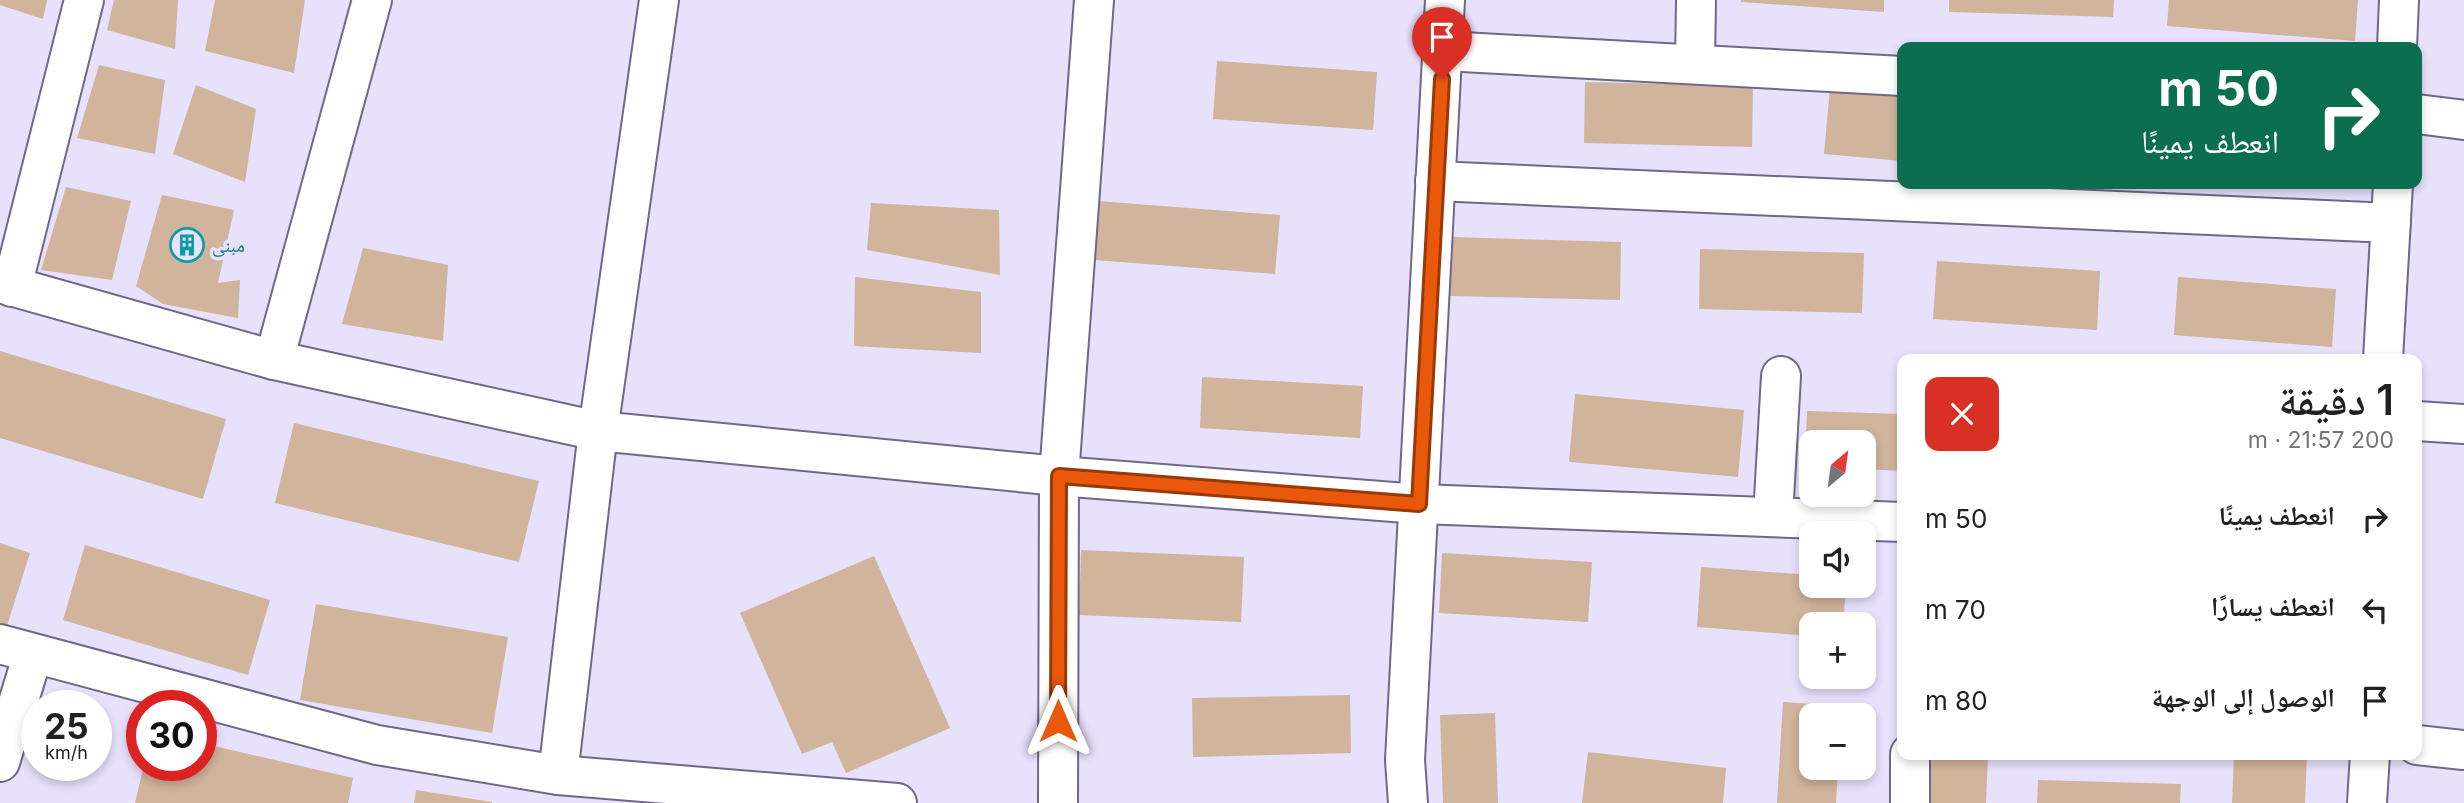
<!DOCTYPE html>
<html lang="ar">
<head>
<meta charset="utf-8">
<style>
	body { margin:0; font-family:Inter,"Noto Naskh Arabic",sans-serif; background:#f2f2f2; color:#202124; direction:rtl; height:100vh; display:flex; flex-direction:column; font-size:26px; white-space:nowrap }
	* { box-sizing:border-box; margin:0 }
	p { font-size:23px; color:#757577 }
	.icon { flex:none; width:38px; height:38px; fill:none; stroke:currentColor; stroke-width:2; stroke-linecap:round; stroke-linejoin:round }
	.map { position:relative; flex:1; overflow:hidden; direction:ltr }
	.drawer { position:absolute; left:1897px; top:354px; width:525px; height:406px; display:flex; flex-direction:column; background:#fff; border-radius:14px; box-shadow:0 4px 10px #0003; direction:rtl }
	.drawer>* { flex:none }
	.banner { position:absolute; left:1897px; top:42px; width:525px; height:147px; border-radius:14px; box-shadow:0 4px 10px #0003; direction:rtl; background:#0b6e4f; color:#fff; overflow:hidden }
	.needle { width:46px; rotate:29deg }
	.buttons { position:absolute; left:1799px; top:430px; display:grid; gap:14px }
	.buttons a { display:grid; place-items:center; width:77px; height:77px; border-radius:14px; background:#fff; box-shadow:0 4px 10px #0003; font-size:35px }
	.speed { position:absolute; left:21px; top:690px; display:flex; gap:14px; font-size:35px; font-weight:700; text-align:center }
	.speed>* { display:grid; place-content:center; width:91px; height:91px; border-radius:50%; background:#fff; box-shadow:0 4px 10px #0003; line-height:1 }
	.speed small { font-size:18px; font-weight:400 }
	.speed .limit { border:10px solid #d22; background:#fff; color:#111 }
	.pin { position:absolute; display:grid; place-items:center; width:60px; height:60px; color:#fff; margin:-72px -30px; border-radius:50% 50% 50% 0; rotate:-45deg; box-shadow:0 0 7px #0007 }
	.pin .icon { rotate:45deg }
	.me { position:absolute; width:77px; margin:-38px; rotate:0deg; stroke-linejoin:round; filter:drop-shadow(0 0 5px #0008) }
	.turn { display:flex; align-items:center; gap:24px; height:147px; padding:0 28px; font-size:32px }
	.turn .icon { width:91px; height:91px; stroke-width:2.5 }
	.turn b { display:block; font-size:49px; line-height:60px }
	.round { display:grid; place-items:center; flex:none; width:74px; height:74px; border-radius:14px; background:#f2f2f2 }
	.head { display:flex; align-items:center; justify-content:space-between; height:119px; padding:0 28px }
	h1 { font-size:42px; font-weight:600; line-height:52px }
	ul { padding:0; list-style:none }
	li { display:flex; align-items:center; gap:21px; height:91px; padding:0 28px }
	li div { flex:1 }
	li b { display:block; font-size:26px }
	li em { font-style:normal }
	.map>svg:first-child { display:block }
	.building { fill:#d0b49b }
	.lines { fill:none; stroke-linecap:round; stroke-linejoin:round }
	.minor-casing { stroke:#6f6886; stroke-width:42 }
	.minor { stroke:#fff; stroke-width:38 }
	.route-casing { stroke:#983908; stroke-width:18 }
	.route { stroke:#ea580c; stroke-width:12 }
	.labels { text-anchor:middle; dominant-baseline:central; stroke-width:7; stroke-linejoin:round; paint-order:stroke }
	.culture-label { font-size:19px; fill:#0d838f; stroke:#e7e1fc; text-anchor:start }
</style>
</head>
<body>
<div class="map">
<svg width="2464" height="803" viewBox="0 0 2464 803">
	<rect width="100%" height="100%" fill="#e7e1fc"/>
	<!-- building -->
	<g class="building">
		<polygon points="0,0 47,0 43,19 0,5"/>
		<polygon points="114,0 178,0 175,49 107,30"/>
		<polygon points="215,0 305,0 294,73 205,51"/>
		<polygon points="1741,0 1884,0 1884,12 1741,2"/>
		<polygon points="1949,0 2114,0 2113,17 1949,12"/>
		<polygon points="2169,0 2358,0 2355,41 2167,26"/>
		<polygon points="1217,61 1377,72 1373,130 1213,119"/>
		<polygon points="99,65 165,80 155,154 77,138"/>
		<polygon points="1585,82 1753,86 1752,147 1584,143"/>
		<polygon points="196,85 256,109 245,182 173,154"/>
		<polygon points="1830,88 1902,95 1902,161 1824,154"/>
		<polygon points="66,187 131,201 112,280 41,270"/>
		<polygon points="162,195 234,210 218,283 240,280 238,318 163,304 136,286"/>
		<polygon points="1098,201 1280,215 1275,274 1094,260"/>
		<polygon points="871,203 999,210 1000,275 867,250"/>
		<polygon points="1452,237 1621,242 1620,300 1450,296"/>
		<polygon points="363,248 448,265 443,341 342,324"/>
		<polygon points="1700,249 1864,253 1862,313 1699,309"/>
		<polygon points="1937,261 2100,271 2097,330 1933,319"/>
		<polygon points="855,277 981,292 981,353 854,346"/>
		<polygon points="2178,277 2336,289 2332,347 2174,335"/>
		<polygon points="0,351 226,419 203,499 0,438"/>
		<polygon points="1202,377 1363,386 1360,438 1200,428"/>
		<polygon points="1575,394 1744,410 1738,477 1569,462"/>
		<polygon points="1807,411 1902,414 1902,471 1864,469 1864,443 1811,443 1811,467 1805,467"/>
		<polygon points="294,423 539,481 519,562 275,503"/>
		<polygon points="0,543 30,553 5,632 0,630"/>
		<polygon points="85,545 270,600 248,675 63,620"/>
		<polygon points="1081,550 1244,557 1241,622 1079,615"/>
		<polygon points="1442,553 1592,562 1588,622 1439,613"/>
		<polygon points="874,556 950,728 846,773 832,742 802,754 740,613"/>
		<polygon points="1701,567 1811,575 1811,586 1846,586 1843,625 1811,625 1811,636 1697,627"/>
		<polygon points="316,604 508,637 492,733 300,700"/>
		<polygon points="1350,695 1351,753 1193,757 1192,698"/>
		<polygon points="1783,702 1842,706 1841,716 1811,716 1811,768 1838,768 1836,803 1777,803"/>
		<polygon points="1495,713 1498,803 1443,803 1440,715"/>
		<polygon points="201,743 353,778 348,803 135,803 144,765 201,765"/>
		<polygon points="1588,752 1726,768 1723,803 1582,803"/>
		<polygon points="1924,754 1988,754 1986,803 1922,803"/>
		<polygon points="2234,754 2307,754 2305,803 2232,803"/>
		<polygon points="2038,780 2181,784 2180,803 2037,803"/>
		<polygon points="416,790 492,802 492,803 414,803"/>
	</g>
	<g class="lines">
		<!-- minor casing -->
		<g class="minor-casing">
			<g id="minor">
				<polyline points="2397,47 2399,0"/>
				<polyline points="1444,51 1902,76"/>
				<polyline points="1695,64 1696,0"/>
				<polyline points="2417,114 2464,120"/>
				<polyline points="1435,181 2391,223"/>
				<polyline points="0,283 274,360 598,431 1059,476 1419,504 1902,522"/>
				<polyline points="12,287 84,0"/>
				<polyline points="2383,359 2393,184"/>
				<polyline points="274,360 372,0"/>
				<polyline points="2417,421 2464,424"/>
				<polyline points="1773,517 1781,376"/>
				<polyline points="0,644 377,745 558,775 897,803"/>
				<polyline points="2417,745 2464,750"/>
				<polyline points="0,762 33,654"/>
				<polyline points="558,775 598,431 659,0"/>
				<polyline points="1058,803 1059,476 1094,0"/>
				<polyline points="1408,803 1405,760 1445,0"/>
				<polyline points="1910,803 1910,754"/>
				<polyline points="2367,803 2370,754"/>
			</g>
		</g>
		<!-- minor -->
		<use href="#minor" class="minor"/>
	</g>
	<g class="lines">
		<!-- route casing -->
		<g class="route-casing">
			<polyline id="route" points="1058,721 1059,476 1419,504 1442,79"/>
		</g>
		<!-- route -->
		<use href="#route" class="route"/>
	</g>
	<!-- icons -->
	<defs>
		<g id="building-ring" transform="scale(1.75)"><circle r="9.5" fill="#e7e1fc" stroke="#0f9aa8" stroke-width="1.5"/><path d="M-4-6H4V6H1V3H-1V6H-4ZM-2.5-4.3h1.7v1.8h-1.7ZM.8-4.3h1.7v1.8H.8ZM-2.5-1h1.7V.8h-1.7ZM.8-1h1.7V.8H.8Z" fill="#0f9aa8"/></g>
	</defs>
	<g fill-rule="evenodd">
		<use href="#building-ring" x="187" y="245"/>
	</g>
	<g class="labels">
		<!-- culture labels -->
		<g class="culture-label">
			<text x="212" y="245">مبنى</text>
		</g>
	</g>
</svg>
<div class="buttons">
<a><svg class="needle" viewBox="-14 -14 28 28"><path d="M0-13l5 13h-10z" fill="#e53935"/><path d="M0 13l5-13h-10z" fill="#757577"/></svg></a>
<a><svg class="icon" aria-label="sound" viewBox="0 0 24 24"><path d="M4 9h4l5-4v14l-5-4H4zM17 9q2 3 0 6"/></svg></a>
<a>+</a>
<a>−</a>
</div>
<div class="speed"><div>25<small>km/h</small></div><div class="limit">30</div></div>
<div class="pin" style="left:1442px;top:79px;background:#d93025"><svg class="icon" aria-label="arrive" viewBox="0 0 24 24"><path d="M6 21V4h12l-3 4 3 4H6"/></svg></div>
<svg class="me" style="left:1058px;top:721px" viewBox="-20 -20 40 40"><path d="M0-17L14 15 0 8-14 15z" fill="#ea580c" stroke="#fff" stroke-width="4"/></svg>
<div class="banner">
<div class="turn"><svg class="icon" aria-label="right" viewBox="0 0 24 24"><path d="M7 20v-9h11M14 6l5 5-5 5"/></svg><div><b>50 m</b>انعطف يمينًا</div></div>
</div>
<section class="drawer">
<div class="head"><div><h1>1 دقيقة</h1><p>200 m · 21:57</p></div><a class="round" style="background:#d93025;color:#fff"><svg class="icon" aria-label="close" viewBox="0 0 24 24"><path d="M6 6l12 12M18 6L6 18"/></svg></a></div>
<ul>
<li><svg class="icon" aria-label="right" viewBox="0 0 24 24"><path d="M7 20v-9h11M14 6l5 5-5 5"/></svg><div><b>انعطف يمينًا</b></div><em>50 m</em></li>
<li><svg class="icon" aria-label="left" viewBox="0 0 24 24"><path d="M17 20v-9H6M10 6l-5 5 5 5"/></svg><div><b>انعطف يسارًا</b></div><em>70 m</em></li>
<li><svg class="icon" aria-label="arrive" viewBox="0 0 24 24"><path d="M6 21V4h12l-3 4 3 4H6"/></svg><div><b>الوصول إلى الوجهة</b></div><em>80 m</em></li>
</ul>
</section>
</div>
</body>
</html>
